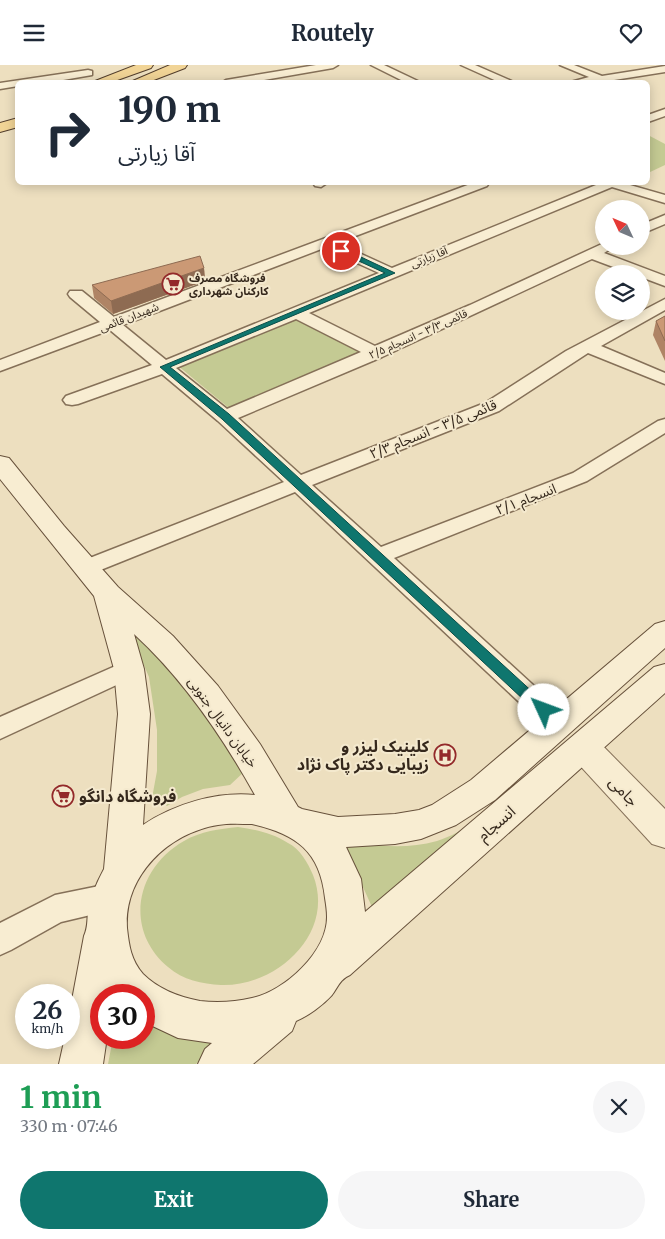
<!DOCTYPE html>
<html lang="en">
<head>
<meta charset="utf-8">
<style>
	body { margin:0; font-family:Merriweather,"Noto Sans Arabic",serif; background:#f6f6f7; color:#1f2937; height:100vh; display:flex; flex-direction:column; font-size:19px; white-space:nowrap }
	* { box-sizing:border-box; margin:0 }
	p { font-size:16px; color:#747a83 }
	.icon { flex:none; width:28px; height:28px; fill:none; stroke:currentColor; stroke-width:2; stroke-linecap:round; stroke-linejoin:round }
	.map { position:relative; height:999px; overflow:hidden }
	.details { display:flex; flex-direction:column; background:#fff; flex:1 }
	.details>* { flex:none }
	.top-card { position:absolute; left:15px; top:15px; width:635px; height:105px; border-radius:8px; box-shadow:0 2px 12px #0003; background:#fff; color:#1f2937; overflow:hidden }
	.needle { width:32px; rotate:314deg }
	.tools { position:absolute; left:595px; top:135px; display:grid; gap:10px }
	.tools a { display:grid; place-items:center; width:55px; height:55px; border-radius:50%; background:#fff; box-shadow:0 2px 12px #0003; font-size:25px }
	.speed { position:absolute; left:15px; top:919px; display:flex; gap:10px; font-size:25px; font-weight:700; text-align:center }
	.speed>* { display:grid; place-content:center; width:65px; height:65px; border-radius:50%; background:#fff; box-shadow:0 2px 12px #0003; line-height:1 }
	.speed small { font-size:12px; font-weight:400 }
	.speed .limit { border:8px solid #d22; background:#fff; color:#111 }
	.pin { position:absolute; display:grid; place-items:center; width:42px; height:42px; color:#fff; margin:-21px; border:2px solid #fff; border-radius:50%; box-shadow:0 1px 5px #0007 }
	.me { position:absolute; width:55px; margin:-28px; rotate:313deg; stroke-linejoin:round; filter:drop-shadow(0 0 4px #0008) }
	.turn { display:flex; align-items:center; gap:18px; height:105px; padding:0 20px; font-size:22px }
	.turn .icon { width:65px; height:65px; stroke-width:2.5 }
	.turn b { display:block; font-size:35px; line-height:42px }
	.round { display:grid; place-items:center; flex:none; width:52px; height:52px; border-radius:26px; background:#f6f6f7 }
	.head { display:flex; align-items:center; justify-content:space-between; height:85px; padding:0 20px }
	h1 { font-size:30px; font-weight:700; line-height:38px; color:#1e9e55 }
	.button { display:flex; gap:10px; margin-top:auto; padding:10px 20px }
	.button a { flex:1; height:58px; border-radius:30px; background:#0f766e; color:#fff; font-size:20px; font-weight:700; line-height:58px; text-align:center }
	.button a+a { background:#f6f6f7; color:#1f2937 }
	header { display:flex; justify-content:space-between; align-items:center; height:65px; padding:0 20px; background:#fff; font-size:22px; font-weight:700 }
	.map>svg:first-child { display:block }
	.green { fill:#c4ca93 }
	.lines { fill:none; stroke-linecap:round; stroke-linejoin:round }
	.minor-casing { stroke:#857058; stroke-width:3 }
	.tertiary-casing { stroke:#857058; stroke-width:2 }
	.secondary-casing { stroke:#67513b; stroke-width:2 }
	.primary-casing { stroke:#533e2c; stroke-width:2 }
	.minor { fill:#f8edd2; fill-rule:evenodd }
	.tertiary { fill:#f8edd2; fill-rule:evenodd }
	.secondary { fill:#f8edd2; fill-rule:evenodd }
	.primary { fill:#f1d496; fill-rule:evenodd }
	.wall { fill:#af8465 }
	.shaded-wall { fill:#8e6b52 }
	.building { fill:#cb9975; stroke:#8e6b52 }
	.route { fill:#0f766e; stroke:#0a4d48 }
	.labels { text-anchor:middle; dominant-baseline:central; stroke-width:4; stroke-linejoin:round; paint-order:stroke }
	.far-street-label { font-size:11px; fill:#35281c; stroke:#f4e9ce }
	.far-poi-label { font-size:11px; font-weight:bold; fill:#35281c; stroke:#f4e9ce; text-anchor:start }
	.street-label { font-size:14px; fill:#35281c; stroke:#f4e9ce }
	.near-poi-label { font-size:16px; font-weight:bold; fill:#35281c; stroke:#f4e9ce; text-anchor:end }
	.near-street-label { font-size:16px; fill:#35281c; stroke:#f4e9ce }
</style>
</head>
<body>
<header><svg class="icon" aria-label="menu" viewBox="0 0 24 24"><path d="M4 6h16M4 12h16M4 18h16"/></svg>Routely<svg class="icon" aria-label="heart" viewBox="0 0 24 24"><path d="M12 20l-8-8c-3-5 5-10 8-4 3-6 11-1 8 4z"/></svg></header>
<div class="map">
<svg width="665" height="999" viewBox="0 0 665 999">
	<rect width="100%" height="100%" fill="#eddfbf"/>
	<!-- green -->
	<g class="green">
		<polygon points="648,70 665,79 665,100 648,108"/>
		<polygon points="301,252 364,287 230,344 177,300"/>
		<polygon points="139,568 185,619 245,706 230,720 203,724 182,732 167,741 152,733 157,706 157,665 149,612 132,573"/>
		<path d="M476,758L376,851L354,802L332,772C368,780 400,786 437,776C450,772 463,764 476,758Z"/>
		<path d="M238,762C257,765 272,768 288,778C300,784 308,798 313,810C336,868 277,922 221,920C202,919 183,915 168,902C124,865 135,804 184,776C201,766 219,764 238,762Z"/>
		<polygon points="144,955 160,964 218,979 196,999 108,999 113,973 144,972"/>
	</g>
	<g class="lines">
		<!-- minor casing -->
		<g class="minor-casing">
			<g id="minor">
				<polygon points="316,0 338,0 333,3 247,18 221,18 226,15"/>
				<polygon points="371,0 384,0 422,18 407,18"/>
				<polygon points="461,0 475,0 516,18 501,18"/>
				<polygon points="560,0 574,0 602,11 665,1 665,7 595,18 567,18 589,12"/>
				<polygon points="88,5 92,6 92,10 46,18 18,18 18,21 0,24 0,18"/>
				<polygon points="665,44 665,51 648,57 648,50"/>
				<polygon points="313,118 327,118 321,122 315,121"/>
				<path d="M473,118H489L487,121L337,178L392,203L601,118H623L665,130V138L612,122L309,248L375,281L470,240L604,178V181H615L604,188L665,211V221L641,212V209H632L592,194L382,292L238,353L301,410L485,338L566,286L665,234V245L601,281L665,308V319L588,288L499,346L312,420L381,482L573,408L658,356L665,354V368L587,416L394,493L567,651L571,658L567,665L558,668L549,665L295,427L93,508L85,510L77,508L74,503L77,498L284,417L218,356L162,309L78,339L72,340L66,339L63,335L66,331L152,300L110,265L0,306V295L100,257L70,232L68,229L70,226H82L114,252ZM324,183L379,208L166,295L123,260ZM296,254L361,287L227,344L176,303Z"/>
				<polygon points="665,150 665,159 641,169 641,160"/>
				<polygon points="129,595 138,598 142,604 138,610 0,674 0,652"/>
				<polygon points="109,819 120,823 125,833 120,843 61,857 11,885 0,890 0,858 55,830"/>
			</g>
		</g>
		<!-- tertiary casing -->
		<g class="tertiary-casing">
			<polygon id="tertiary" points="584,670 596,674 665,744 665,783 652,779 572,692 567,683 572,674"/>
		</g>
		<!-- secondary casing -->
		<g class="secondary-casing">
			<path id="secondary" d="M0,391L9,393L64,461L118,522L173,571L218,621L260,679L298,742L302,744L338,752L395,749L419,745L432,740L471,715L655,559L665,556V583L495,735L456,760L421,774L395,779L346,782L361,814L365,847L654,602L665,599V628L350,910C340,914 338,922 332,930C323,940 308,951 296,956L292,966L253,999H198L205,984L212,978L178,973L144,957V930H101V972H107L103,999H59L65,972H69V951L84,871C88,862 87,856 88,847C90,833 97,817 104,804L118,649L114,604L94,531L0,414ZM134,569C184,615 222,671 255,730C217,726 174,739 143,760L150,649L144,604ZM252,759C296,769 320,786 325,833C326,839 327,846 327,852C327,887 285,926 252,933C235,937 217,938 200,936C179,932 158,924 143,909C131,895 129,881 127,863C124,811 168,768 218,760C229,758 241,759 252,759Z"/>
		</g>
		<!-- primary casing -->
		<g class="primary-casing">
			<g id="primary">
				<polygon points="136,0 153,0 151,3 109,18 90,18"/>
				<polygon points="170,0 187,0 185,3 146,18 128,18"/>
				<polygon points="18,53 18,62 0,67 0,58"/>
			</g>
		</g>
		<!-- minor -->
		<use href="#minor" class="minor"/>
		<!-- tertiary -->
		<use href="#tertiary" class="tertiary"/>
		<!-- secondary -->
		<use href="#secondary" class="secondary"/>
		<!-- primary -->
		<use href="#primary" class="primary"/>
	</g>
	<!-- wall -->
	<g class="wall">
		<polygon points="204,203 205,216 113,249 94,233 92,220"/>
		<polygon points="665,251 665,296 653,270 656,256"/>
	</g>
	<!-- shaded-wall -->
	<polygon class="shaded-wall" points="204,203 205,216 113,249 111,236"/>
	<!-- building -->
	<g class="building">
		<polygon points="200,191 204,203 111,236 92,220"/>
		<polygon points="665,251 665,276 656,256"/>
	</g>
	<!-- route -->
	<polygon class="route" points="339,184 344,184 395,208 170,302 229,349 549,642 551,645 549,649 539,649 222,354 160,302 385,208 339,187"/>
	<!-- icons -->
	<defs>
		<g id="supermarket-ring" transform="scale(1.125)"><circle r="9.5" fill="#f4e9ce" stroke="#93292a" stroke-width="1.5"/><path d="M-6-5.5h2.5l.6 2H6L4.5 2H-2.5L-4.4-4H-6ZM-1.5 3.2a1.3 1.3 0 1 0 .1 0ZM3 3.2a1.3 1.3 0 1 0 .1 0Z" fill="#93292a"/></g>
		<g id="hospital-ring" transform="scale(1.125)"><circle r="9.5" fill="#f4e9ce" stroke="#93292a" stroke-width="1.5"/><path d="M-5-5h3v3.5h4V-5h3V5h-3V1.5h-4V5h-3Z" fill="#93292a"/></g>
	</defs>
	<g fill-rule="evenodd">
		<use href="#supermarket-ring" x="173" y="219"/>
		<use href="#hospital-ring" x="445" y="690"/>
		<use href="#supermarket-ring" x="63" y="731"/>
	</g>
	<g class="labels">
		<!-- far-street labels -->
		<g class="far-street-label">
			<text transform="translate(429 192) rotate(-22)">آقا زیارتی</text>
			<text transform="translate(129 252) rotate(-21)">شهیدان قائمی</text>
			<text transform="translate(418 269) rotate(-24)">قائمی ۳/۳ - انسجام ۲/۵</text>
		</g>
		<!-- far-poi labels -->
		<g class="far-poi-label">
			<text x="189" y="213">فروشگاه مصرف<tspan x="189" dy="13">کارکنان شهرداری</tspan></text>
		</g>
		<!-- street labels -->
		<g class="street-label">
			<text transform="translate(433 364) rotate(-22)">قائمی ۳/۵ - انسجام ۲/۳</text>
			<text transform="translate(526 434) rotate(-21)">انسجام ۲/۱</text>
			<text transform="translate(223 657) rotate(54)">خیابان دانیال جنوبی</text>
		</g>
		<!-- near-poi labels -->
		<g class="near-poi-label">
			<text x="429" y="681">کلینیک لیزر و<tspan x="429" dy="18">زیبایی دکتر پاک نژاد</tspan></text>
			<text x="79" y="731" text-anchor="start">فروشگاه دانگو</text>
		</g>
		<!-- near-street labels -->
		<g class="near-street-label">
			<text transform="translate(624 726) rotate(46)">جامی</text>
			<text transform="translate(496 758) rotate(-41)">انسجام</text>
		</g>
	</g>
</svg>
<div class="tools">
<a><svg class="needle" viewBox="-14 -14 28 28"><path d="M0-13l5 13h-10z" fill="#e53935"/><path d="M0 13l5-13h-10z" fill="#747a83"/></svg></a>
<a><svg class="icon" aria-label="layers" viewBox="0 0 24 24"><path d="M12 4l9 5-9 5-9-5zM3 14l9 5 9-5"/></svg></a>
</div>
<div class="speed"><div>26<small>km/h</small></div><div class="limit">30</div></div>
<div class="pin" style="left:341px;top:186px;background:#d93025"><svg class="icon" aria-label="arrive" viewBox="0 0 24 24"><path d="M6 21V4h12l-3 4 3 4H6"/></svg></div>
<svg class="me" style="left:544px;top:645px" viewBox="-20 -20 40 40"><circle r="19" fill="#fff"/><path d="M0-13L10 11 0 6-10 11z" fill="#0f766e"/></svg>
<div class="top-card">
<div class="turn"><svg class="icon" aria-label="right" viewBox="0 0 24 24"><path d="M7 20v-9h11M14 6l5 5-5 5"/></svg><div><b>190 m</b>آقا زیارتی</div></div>
</div>
</div>
<section class="details">
<div class="head"><div><h1>1 min</h1><p>330 m · 07:46</p></div><a class="round"><svg class="icon" aria-label="close" viewBox="0 0 24 24"><path d="M6 6l12 12M18 6L6 18"/></svg></a></div>
<div class="button"><a>Exit</a><a>Share</a></div>
</section>
</body>
</html>
